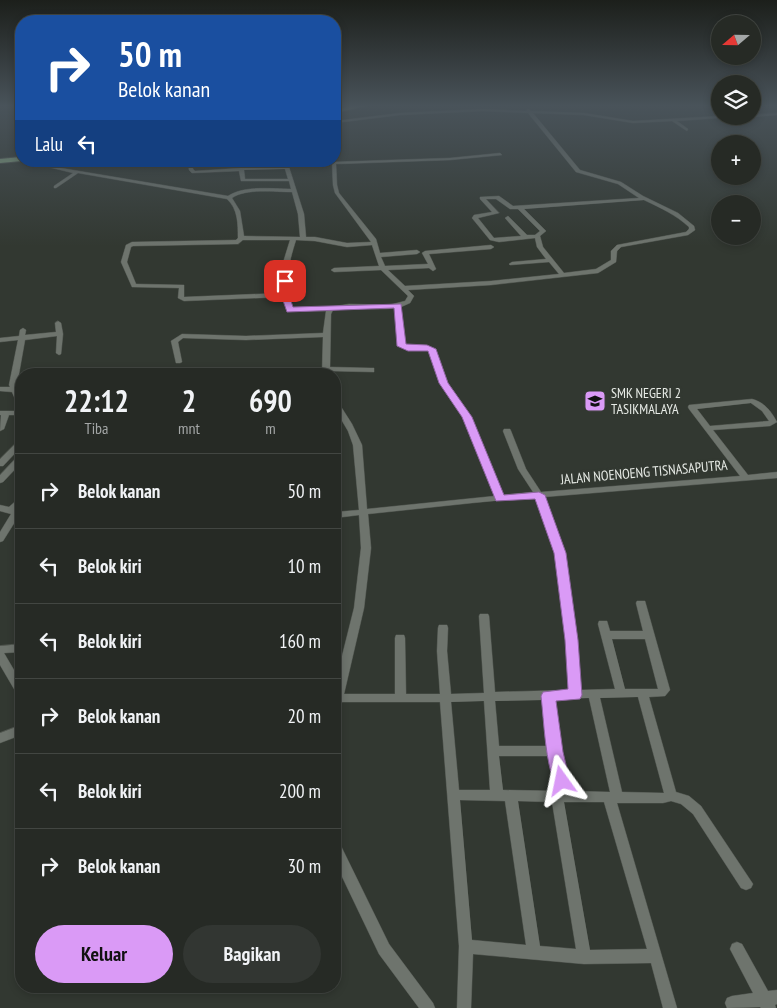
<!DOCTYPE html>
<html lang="id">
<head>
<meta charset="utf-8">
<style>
	body { margin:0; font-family:"PT Sans Narrow",sans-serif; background:#323632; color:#f1f3f6; height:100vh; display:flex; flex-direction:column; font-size:19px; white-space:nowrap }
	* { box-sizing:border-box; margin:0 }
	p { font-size:16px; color:#a4a7a7 }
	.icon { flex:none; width:28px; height:28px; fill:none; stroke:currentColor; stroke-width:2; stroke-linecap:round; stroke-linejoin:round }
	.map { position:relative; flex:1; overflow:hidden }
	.drawer { position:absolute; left:15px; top:368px; width:326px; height:625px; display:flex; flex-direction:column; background:#262a25; border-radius:20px; box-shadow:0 2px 8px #0003,0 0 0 1px #424642 }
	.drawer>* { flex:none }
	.top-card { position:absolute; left:15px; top:15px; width:326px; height:152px; border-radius:20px; box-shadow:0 2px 8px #0003,0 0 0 1px #424642; background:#1a4fa0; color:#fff; overflow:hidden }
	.needle { width:32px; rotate:250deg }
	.controls { position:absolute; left:711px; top:15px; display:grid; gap:10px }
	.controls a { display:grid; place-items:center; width:50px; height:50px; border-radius:50%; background:#262a25; box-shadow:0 2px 8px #0003,0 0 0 1px #424642; font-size:25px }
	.pin { position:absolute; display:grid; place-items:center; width:42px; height:42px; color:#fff; margin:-21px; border-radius:10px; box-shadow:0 2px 8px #0006 }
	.me { position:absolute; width:55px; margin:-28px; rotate:348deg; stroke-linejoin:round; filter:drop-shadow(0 0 4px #0008) }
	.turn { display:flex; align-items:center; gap:18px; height:105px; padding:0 20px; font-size:22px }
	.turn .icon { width:65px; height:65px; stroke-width:2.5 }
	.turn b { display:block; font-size:35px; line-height:42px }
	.then { display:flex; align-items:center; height:48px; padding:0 20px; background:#0003; gap:10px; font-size:19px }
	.eta { display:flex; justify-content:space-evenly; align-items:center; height:85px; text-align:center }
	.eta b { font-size:30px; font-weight:700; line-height:35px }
	.action { display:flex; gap:10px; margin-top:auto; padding:10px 20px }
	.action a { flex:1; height:58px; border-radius:30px; background:#da9af6; color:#111; font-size:20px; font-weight:700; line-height:58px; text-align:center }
	.action a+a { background:#323632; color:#f1f3f6 }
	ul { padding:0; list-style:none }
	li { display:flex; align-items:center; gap:15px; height:75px; padding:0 20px; border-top:1px solid #424642 }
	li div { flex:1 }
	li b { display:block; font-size:19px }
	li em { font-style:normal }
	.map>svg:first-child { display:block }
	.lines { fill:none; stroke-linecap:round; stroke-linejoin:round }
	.minor-casing { stroke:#4f544e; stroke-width:1 }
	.primary-casing { stroke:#4f544e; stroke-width:2 }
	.minor { fill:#6e746d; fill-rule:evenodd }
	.primary { fill:#88aa83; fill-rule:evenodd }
	.route { fill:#da9af6; stroke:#8e64a0 }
	.labels { text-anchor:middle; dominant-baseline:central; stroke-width:5; stroke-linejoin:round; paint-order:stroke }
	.poi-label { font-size:14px; fill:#e7ebe6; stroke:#323831; text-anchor:start }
	.street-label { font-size:14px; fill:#e7ebe6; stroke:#323831 }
</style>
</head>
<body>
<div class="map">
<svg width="777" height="1008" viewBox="0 0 777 1008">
	<rect width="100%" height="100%" fill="#323831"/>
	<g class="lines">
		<!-- minor casing -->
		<g class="minor-casing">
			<g id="minor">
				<path d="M483,109L526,111L528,109L531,111L584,113L633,121L720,116H747L677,121L688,129L687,131L672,121L633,123L584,115L533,113L580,170L621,182L643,196L678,213L694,226L695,230L688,235L621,247L617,251L616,262L598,273L491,285L408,290L414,296L410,303L401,307L405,345L428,346L435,349L448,383L471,417L503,495L533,492L518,469L503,431L504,429H510L511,431L526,469L541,492L740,476L689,409L688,407L689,405L752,399C764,402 771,411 777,422L770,426L713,430L748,475L777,472V478L544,497L565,553L576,640L580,690L615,689L598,624L599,621H607L610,631H643L636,603L637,601H645L670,690L665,696L649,697L676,792L689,796L701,806L753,884L751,888L746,890L741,888L693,814L681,804L671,801L663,803H617L677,1008H663L651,963L584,964L473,954L471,1008H457L459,946L440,702H342L339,709L335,710V684L354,608L361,548L359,515L335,518V512L359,510L353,445L348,431L335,409V402H338L352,424L362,445L367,509L495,496L463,417L440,383L429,350H409L400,347L395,308C374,311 353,306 333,310L331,314L330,367L371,368H374V372L330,371V374H322L323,337L246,340L183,338L178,342L182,362L180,363H176L171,341L182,334L246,336L323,333L326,311H288L283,297L184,301L178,298L179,288L132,287L121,262L126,245L132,242L236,240L238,238C238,224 238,209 227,199L78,173L56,188H54V186L73,173L48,167L45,161H49L52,165L61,168L228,196C245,185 272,189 291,189L289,181H241L239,171L192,173L189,170L188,161H192L193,169L195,171L241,168L289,167L304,214L306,237H315L347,243L371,242L335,193L333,185L332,162L450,158L500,153L502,155L450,160L336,164L337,185L339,193L376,239L380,253L417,250L420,252L417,254L381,257L385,266L428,264L422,253L425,251L491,245L494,247L491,249L429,254L436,269L433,271L429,268L388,270L405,286L491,281L559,274L549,262L510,265L509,264L512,262L546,259L537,247L535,238L499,242L490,240L472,218L474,215L492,212L480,199V197L499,196L513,206L639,198L618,184L576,172L528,113L483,111L400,115L335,123V121L400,113ZM285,169L288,179H245L244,170ZM292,192L298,214L300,237L244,236L240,211L232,198C246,188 275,192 292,192ZM486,199H496L510,209H518L540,231L535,235H527L508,216L505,218L521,236L494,238L478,218L499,213ZM644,200C661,208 676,215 689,227V229L686,232L617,245L611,251V260L596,269L564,273L543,247L540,236L546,231L524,209ZM243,240H290L282,266V293L184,297V285L136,284L127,262L131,247L133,246L238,244ZM296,240L315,241L347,247L372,245L379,266L334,268L331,270L334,272L381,270L408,296L405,301L389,305L349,304L330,307L293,308C284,283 288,265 296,240ZM751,403L762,411L769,421L710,426L697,409ZM536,497L555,553L566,640L569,690L495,692L489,616L488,614H480L479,616L484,693L451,694L447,651L448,628L447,625H439L438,628L437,651L440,694H406L405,638L404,635H396L395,638V694H344L364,608L371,548L368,514L472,503ZM612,639H645L658,689H625ZM638,697L664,793L622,792L600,698ZM589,698L610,792L570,791L561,751L554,699ZM543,700L549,746H499L495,701ZM484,701L490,790H459L451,702ZM499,756H550L558,791L503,790ZM460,800L505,801L526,945L472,940ZM518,801L552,802L576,949L540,946ZM564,802H604L647,949L590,950Z"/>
				<polygon points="777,113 777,115 752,117 750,116 752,116 752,115"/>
				<polygon points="58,321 61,323 63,334 61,354 59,355 56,353 57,336 25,340 17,385 18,388 21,388 21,392 20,392 21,396 21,406 18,406 12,392 0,391 0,387 10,387 9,385 18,340 0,342 0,338 19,336 20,330 23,328 26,330 25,335 56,332 55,323"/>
				<polygon points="0,411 21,411 21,415 9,415 4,429 0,431 1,415 0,415"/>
				<polygon points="18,441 21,441 21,447 3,466 0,466 0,459"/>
				<polygon points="18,456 21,456 21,463 3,482 0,483 0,475"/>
				<polygon points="21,498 21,505 17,509 21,512 21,518 18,517 3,541 0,542 0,532 11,514 0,511 0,505 9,507 18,499"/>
				<polygon points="21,644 21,652 4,653 21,682 21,695 17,694 0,665 0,646"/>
				<polygon points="21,725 21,735 0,743 0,733"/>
				<polygon points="335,842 340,844 389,944 433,1003 435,1008 419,1008 379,954 335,862"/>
				<polygon points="737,942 742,944 768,991 777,990 777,1004 775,1005 776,1008 761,1008 760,1007 727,1008 725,1003 727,998 732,996 753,993 730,949 732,944"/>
			</g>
		</g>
		<!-- primary casing -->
		<g class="primary-casing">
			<g id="primary">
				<polygon points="358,105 369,105 335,113 335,109"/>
				<polygon points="21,157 21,161 0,163 0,159"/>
			</g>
		</g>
		<!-- minor -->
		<use href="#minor" class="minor"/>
		<!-- primary -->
		<use href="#primary" class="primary"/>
	</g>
	<!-- sky -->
	<linearGradient id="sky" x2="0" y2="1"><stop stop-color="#1c1f1b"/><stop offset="0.43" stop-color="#49535a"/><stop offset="1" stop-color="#49535a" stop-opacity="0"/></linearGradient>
	<rect width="777" height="246" fill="url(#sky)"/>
	<!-- route -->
	<path class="route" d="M285,278L289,281V295L293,307L401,304L406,344L427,345L436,349L448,383L472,417L504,495L539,492L545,495L566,553L578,640L582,695L580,699L556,701L563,752L570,781L567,786L562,788L556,786C545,764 544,721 541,696L543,692L568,689L565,640L554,553L535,499L496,501L462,417L439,383L428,351H408L397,346L394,308L287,312L281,295V281Z"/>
	<!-- icons -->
	<defs>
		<g id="school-square" transform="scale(1.125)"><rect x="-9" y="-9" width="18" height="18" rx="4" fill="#da9af6" stroke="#323831"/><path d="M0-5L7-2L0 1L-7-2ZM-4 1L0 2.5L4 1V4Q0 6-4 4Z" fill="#111"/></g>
	</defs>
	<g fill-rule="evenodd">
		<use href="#school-square" x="595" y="401"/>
	</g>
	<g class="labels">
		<!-- poi labels -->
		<g class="poi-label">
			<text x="611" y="393">SMK NEGERI 2<tspan x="611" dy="16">TASIKMALAYA</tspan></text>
		</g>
		<!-- street labels -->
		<g class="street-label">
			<text transform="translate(644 472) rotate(-5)">JALAN NOENOENG TISNASAPUTRA</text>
		</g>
	</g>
</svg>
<div class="controls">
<a><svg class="needle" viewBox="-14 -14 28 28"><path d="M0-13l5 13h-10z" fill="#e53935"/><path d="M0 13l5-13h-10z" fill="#a4a7a7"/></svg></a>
<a><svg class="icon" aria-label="layers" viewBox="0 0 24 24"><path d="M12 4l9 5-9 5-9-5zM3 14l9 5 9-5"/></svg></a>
<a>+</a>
<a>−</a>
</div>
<div class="pin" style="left:285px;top:281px;background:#d93025"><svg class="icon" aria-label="arrive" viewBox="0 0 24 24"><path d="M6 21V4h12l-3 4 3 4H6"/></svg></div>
<svg class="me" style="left:562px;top:781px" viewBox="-20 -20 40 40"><path d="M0-17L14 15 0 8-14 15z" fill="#da9af6" stroke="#fff" stroke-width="4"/></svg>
<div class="top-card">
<div class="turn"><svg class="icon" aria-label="right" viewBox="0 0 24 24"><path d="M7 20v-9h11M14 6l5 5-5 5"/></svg><div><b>50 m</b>Belok kanan</div></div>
<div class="then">Lalu<svg class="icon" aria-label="left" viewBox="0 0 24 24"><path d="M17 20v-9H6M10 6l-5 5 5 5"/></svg></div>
</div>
<section class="drawer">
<div class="eta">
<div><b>22:12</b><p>Tiba</p></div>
<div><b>2</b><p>mnt</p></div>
<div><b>690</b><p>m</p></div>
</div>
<ul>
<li><svg class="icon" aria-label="right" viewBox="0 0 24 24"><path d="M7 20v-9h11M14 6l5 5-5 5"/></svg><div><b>Belok kanan</b></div><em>50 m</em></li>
<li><svg class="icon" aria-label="left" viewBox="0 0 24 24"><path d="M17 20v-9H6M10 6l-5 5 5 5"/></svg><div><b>Belok kiri</b></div><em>10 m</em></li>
<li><svg class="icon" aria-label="left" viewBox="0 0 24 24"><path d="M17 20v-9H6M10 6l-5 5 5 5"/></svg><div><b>Belok kiri</b></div><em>160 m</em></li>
<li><svg class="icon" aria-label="right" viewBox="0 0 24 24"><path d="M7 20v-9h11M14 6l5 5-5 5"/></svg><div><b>Belok kanan</b></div><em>20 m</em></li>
<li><svg class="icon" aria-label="left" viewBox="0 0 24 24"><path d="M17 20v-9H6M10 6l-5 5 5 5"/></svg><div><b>Belok kiri</b></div><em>200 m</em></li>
<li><svg class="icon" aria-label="right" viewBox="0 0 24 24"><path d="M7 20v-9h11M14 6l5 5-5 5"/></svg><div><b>Belok kanan</b></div><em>30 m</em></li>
</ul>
<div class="action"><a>Keluar</a><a>Bagikan</a></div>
</section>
</div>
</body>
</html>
